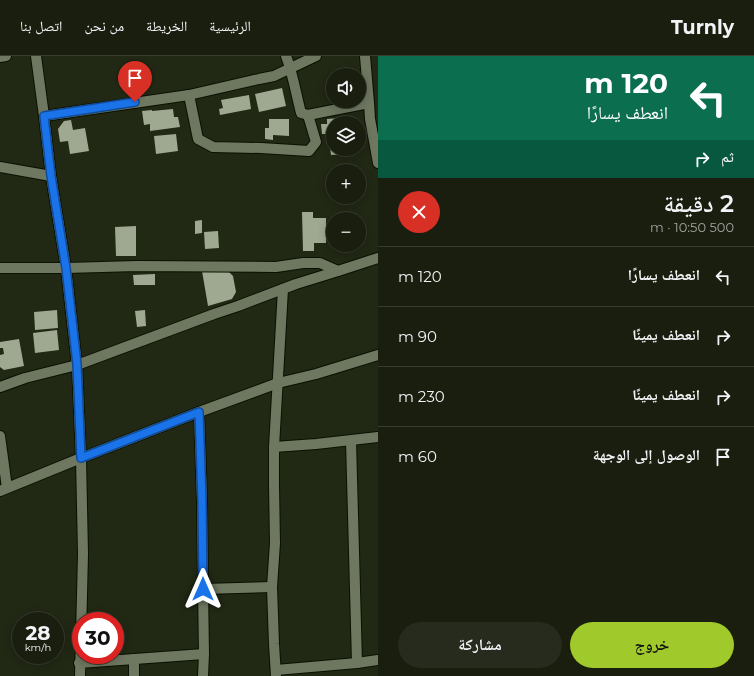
<!DOCTYPE html>
<html lang="ar">
<head>
<meta charset="utf-8">
<style>
	body { margin:0; font-family:Montserrat,"Noto Naskh Arabic",sans-serif; background:#262b1d; color:#f1f3f6; direction:rtl; height:100vh; display:flex; flex-direction:column; font-size:15px; white-space:nowrap }
	* { box-sizing:border-box; margin:0 }
	p { font-size:13px; color:#9fa29e }
	.icon { flex:none; width:22px; height:22px; fill:none; stroke:currentColor; stroke-width:2; stroke-linecap:round; stroke-linejoin:round }
	.map { position:relative; flex:1; overflow:hidden; direction:ltr }
	.sheet { display:flex; flex-direction:column; background:#191e0f; width:376px }
	.sheet>* { flex:none }
	.top-card { background:#0b6e4f; color:#fff; overflow:hidden }
	.fabs { position:absolute; left:326px; top:12px; display:grid; gap:8px }
	.fabs a { display:grid; place-items:center; width:40px; height:40px; border-radius:50%; background:#191e0f; box-shadow:0 2px 10px #0003,0 0 0 1px #373c2f; font-size:20px }
	.speed { position:absolute; left:12px; top:556px; display:flex; gap:8px; font-size:20px; font-weight:700; text-align:center }
	.speed>* { display:grid; place-content:center; width:52px; height:52px; border-radius:50%; background:#191e0f; box-shadow:0 2px 10px #0003,0 0 0 1px #373c2f; line-height:1 }
	.speed small { font-size:10px; font-weight:400 }
	.speed .limit { border:6px solid #d22; background:#fff; color:#111 }
	.pin { position:absolute; display:grid; place-items:center; width:34px; height:34px; color:#fff; margin:-41px -17px; border-radius:50% 50% 50% 0; rotate:-45deg; box-shadow:0 0 4px #0007 }
	.pin .icon { rotate:45deg }
	.me { position:absolute; width:44px; margin:-22px; rotate:0deg; stroke-linejoin:round; filter:drop-shadow(0 0 3px #0008) }
	.turn { display:flex; align-items:center; gap:14px; height:84px; padding:0 20px; font-size:18px }
	.turn .icon { width:52px; height:52px; stroke-width:2.5 }
	.turn b { display:block; font-size:28px; line-height:34px }
	.then { display:flex; align-items:center; height:38px; padding:0 20px; background:#0003; gap:8px; font-size:15px }
	.round { display:grid; place-items:center; flex:none; width:42px; height:42px; border-radius:21px; background:#262b1d }
	.overview { display:flex; align-items:center; justify-content:space-between; height:68px; padding:0 20px }
	h1 { font-size:24px; font-weight:600; line-height:30px }
	.action { display:flex; gap:8px; margin-top:auto; padding:8px 20px }
	.action a { flex:1; height:46px; border-radius:24px; background:#a0c92b; color:#111; font-size:16px; font-weight:600; line-height:46px; text-align:center }
	.action a+a { background:#262b1d; color:#f1f3f6 }
	ul { padding:0; list-style:none }
	li { display:flex; align-items:center; gap:12px; height:60px; padding:0 20px; border-top:1px solid #373c2f }
	li div { flex:1 }
	li b { display:block; font-size:15px }
	li em { font-style:normal }
	header { display:flex; align-items:center; gap:24px; box-sizing:border-box; height:56px; padding:0 20px; background:#191e0f; border-bottom:1px solid #373c2f }
	header strong { font-size:19px }
	nav { display:flex; gap:22px; margin-inline-start:auto; font-size:14px }
	main { display:flex; flex:1; min-height:0 }
	.map>svg:first-child { display:block }
	.building { fill:#9fa890 }
	.lines { fill:none; stroke-linecap:round; stroke-linejoin:round }
	.minor-casing { stroke:#0b1101; stroke-width:12 }
	.minor { stroke:#6e7760; stroke-width:10 }
	.route-casing { stroke:#114b97; stroke-width:10 }
	.route { stroke:#1a73e8; stroke-width:7 }
</style>
</head>
<body>
<header>
<strong>Turnly</strong>
<nav><a>الرئيسية</a><a>الخريطة</a><a>من نحن</a><a>اتصل بنا</a></nav>
</header>
<main>
<section class="sheet">
<div class="top-card">
<div class="turn"><svg class="icon" aria-label="left" viewBox="0 0 24 24"><path d="M17 20v-9H6M10 6l-5 5 5 5"/></svg><div><b>120 m</b>انعطف يسارًا</div></div>
<div class="then">ثم<svg class="icon" aria-label="right" viewBox="0 0 24 24"><path d="M7 20v-9h11M14 6l5 5-5 5"/></svg></div>
</div>
<div class="overview"><div><h1>2 دقيقة</h1><p>500 m · 10:50</p></div><a class="round" style="background:#d93025;color:#fff"><svg class="icon" aria-label="close" viewBox="0 0 24 24"><path d="M6 6l12 12M18 6L6 18"/></svg></a></div>
<ul>
<li><svg class="icon" aria-label="left" viewBox="0 0 24 24"><path d="M17 20v-9H6M10 6l-5 5 5 5"/></svg><div><b>انعطف يسارًا</b></div><em>120 m</em></li>
<li><svg class="icon" aria-label="right" viewBox="0 0 24 24"><path d="M7 20v-9h11M14 6l5 5-5 5"/></svg><div><b>انعطف يمينًا</b></div><em>90 m</em></li>
<li><svg class="icon" aria-label="right" viewBox="0 0 24 24"><path d="M7 20v-9h11M14 6l5 5-5 5"/></svg><div><b>انعطف يمينًا</b></div><em>230 m</em></li>
<li><svg class="icon" aria-label="arrive" viewBox="0 0 24 24"><path d="M6 21V4h12l-3 4 3 4H6"/></svg><div><b>الوصول إلى الوجهة</b></div><em>60 m</em></li>
</ul>
<div class="action"><a>خروج</a><a>مشاركة</a></div>
</section>
<div class="map">
<svg width="378" height="620" viewBox="0 0 378 620">
	<rect width="100%" height="100%" fill="#212814"/>
	<!-- building -->
	<g class="building">
		<polygon points="282,32 286,50 259,56 255,38"/>
		<polygon points="249,39 251,53 220,59 219,53 223,52 221,44"/>
		<polygon points="173,53 174,61 178,61 180,71 150,75 150,68 144,69 142,55 152,54 152,55"/>
		<polygon points="339,62 339,64 350,64 350,67 333,67 333,86 326,87 326,78 322,78 321,68 327,68 327,63"/>
		<polygon points="269,63 289,63 289,80 273,79 273,84 265,83 265,72 269,72"/>
		<polygon points="71,64 73,74 85,72 89,95 70,98 68,85 60,86 58,73 64,65"/>
		<polygon points="176,78 178,95 156,98 154,80"/>
		<polygon points="330,92 333,92 333,93 348,93 348,98 331,99"/>
		<polygon points="302,156 313,156 313,162 326,162 326,187 314,187 314,195 303,195"/>
		<polygon points="202,164 202,177 195,178 195,165"/>
		<polygon points="136,170 136,200 116,200 115,171"/>
		<polygon points="218,175 219,192 205,193 204,176"/>
		<polygon points="202,215 228,215 233,220 236,236 232,243 208,250"/>
		<polygon points="155,218 155,229 134,229 133,219"/>
		<polygon points="57,254 58,272 35,274 34,256"/>
		<polygon points="145,254 146,270 137,271 135,255"/>
		<polygon points="57,274 59,294 35,297 33,277"/>
		<polygon points="19,283 24,310 4,314 0,311 0,299 4,298 3,292 0,292 0,286"/>
	</g>
	<g class="lines">
		<!-- minor casing -->
		<g class="minor-casing">
			<g id="minor">
				<polyline points="36,0 44,60 51,120 66,212 77,309 81,402 83,498 80,620"/>
				<path d="M286,0C293,18 296,38 301,57L308,59L369,47"/>
				<polyline points="365,0 369,47 370,63 378,107"/>
				<polyline points="0,1 6,0"/>
				<polyline points="189,39 198,83 213,91 261,92 309,95 316,86 308,59"/>
				<polyline points="44,60 189,39 259,23 274,20 316,0"/>
				<polyline points="0,111 51,120"/>
				<polyline points="0,212 66,212 137,210 276,211 303,207 320,207 338,215 378,202"/>
				<polyline points="0,331 25,322 77,309 214,258 238,250 296,228 338,215"/>
				<polyline points="199,356 202,445 203,533 204,598 203,620"/>
				<polyline points="0,380 7,432"/>
				<polyline points="351,385 357,607"/>
				<polyline points="274,391 316,388 378,381"/>
				<polyline points="0,435 81,402 199,356 278,327 316,318 378,299"/>
				<polyline points="203,533 272,531"/>
				<polyline points="134,603 134,620"/>
				<polyline points="79,607 204,598"/>
				<polyline points="276,614 357,607 378,604"/>
				<polyline points="276,620 274,588 272,531 275,487 274,429 274,391 283,233"/>
			</g>
		</g>
		<!-- minor -->
		<use href="#minor" class="minor"/>
	</g>
	<g class="lines">
		<!-- route casing -->
		<g class="route-casing">
			<polyline id="route" points="135,46 44,60 51,120 66,212 77,308 81,402 199,356 202,445 203,533"/>
		</g>
		<!-- route -->
		<use href="#route" class="route"/>
	</g>
</svg>
<div class="fabs">
<a><svg class="icon" aria-label="sound" viewBox="0 0 24 24"><path d="M4 9h4l5-4v14l-5-4H4zM17 9q2 3 0 6"/></svg></a>
<a><svg class="icon" aria-label="layers" viewBox="0 0 24 24"><path d="M12 4l9 5-9 5-9-5zM3 14l9 5 9-5"/></svg></a>
<a>+</a>
<a>−</a>
</div>
<div class="speed"><div>28<small>km/h</small></div><div class="limit">30</div></div>
<div class="pin" style="left:135px;top:46px;background:#d93025"><svg class="icon" aria-label="arrive" viewBox="0 0 24 24"><path d="M6 21V4h12l-3 4 3 4H6"/></svg></div>
<svg class="me" style="left:203px;top:533px" viewBox="-20 -20 40 40"><path d="M0-17L14 15 0 8-14 15z" fill="#1a73e8" stroke="#fff" stroke-width="4"/></svg>
</div>
</main>
</body>
</html>
